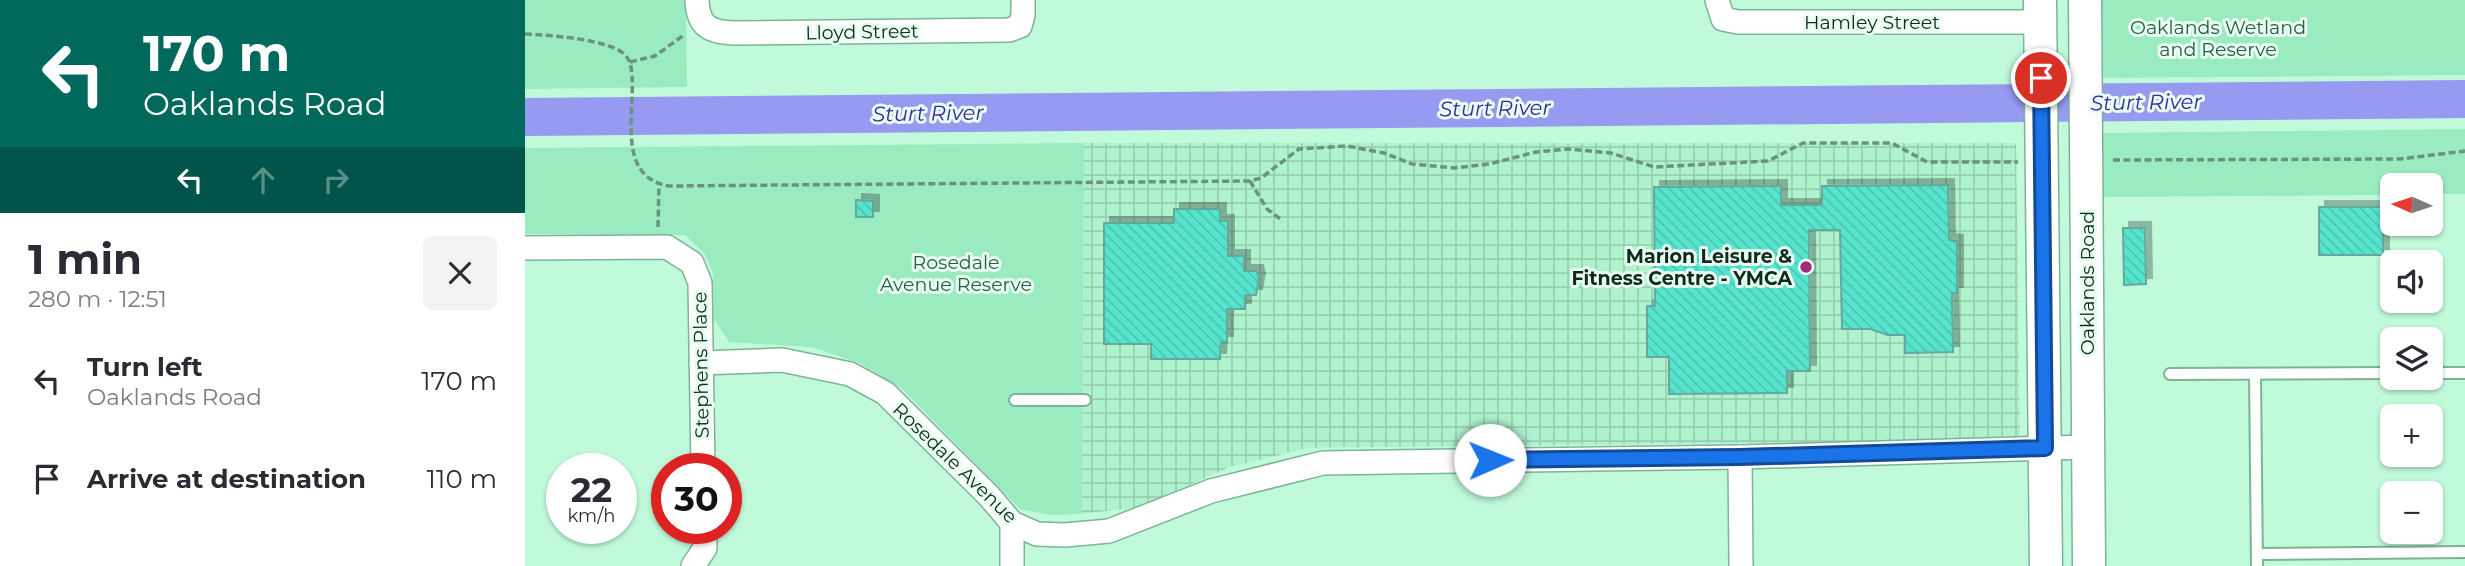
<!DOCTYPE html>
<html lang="en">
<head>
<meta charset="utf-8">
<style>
	body { margin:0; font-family:Montserrat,sans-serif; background:#f2f2f3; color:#2b2b33; height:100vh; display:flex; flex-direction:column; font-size:26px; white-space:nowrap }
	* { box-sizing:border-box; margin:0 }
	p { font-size:23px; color:#7c7c81 }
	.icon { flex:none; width:38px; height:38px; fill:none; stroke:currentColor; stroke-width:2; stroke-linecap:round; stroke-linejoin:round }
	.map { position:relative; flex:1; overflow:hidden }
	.drawer { display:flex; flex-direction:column; background:#fff; width:525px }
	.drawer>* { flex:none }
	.guide { background:#00695c; color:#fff; overflow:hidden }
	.needle { width:46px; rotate:273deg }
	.controls { position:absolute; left:1855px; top:173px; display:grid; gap:14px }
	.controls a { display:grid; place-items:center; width:63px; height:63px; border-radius:10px; background:#fff; box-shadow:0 2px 5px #0004; font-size:35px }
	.speed { position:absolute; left:21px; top:453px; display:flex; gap:14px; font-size:35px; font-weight:700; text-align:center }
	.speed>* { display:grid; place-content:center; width:91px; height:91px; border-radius:50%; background:#fff; box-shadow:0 2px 5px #0004; line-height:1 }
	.speed small { font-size:18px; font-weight:400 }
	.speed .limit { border:10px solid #d22; background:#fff; color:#111 }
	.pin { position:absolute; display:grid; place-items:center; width:60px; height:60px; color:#fff; margin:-30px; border:4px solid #fff; border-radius:50%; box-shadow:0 2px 7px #0007 }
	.me { position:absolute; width:77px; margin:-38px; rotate:89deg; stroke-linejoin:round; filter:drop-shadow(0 0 5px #0008) }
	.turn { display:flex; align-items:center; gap:24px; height:147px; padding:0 28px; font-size:32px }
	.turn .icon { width:91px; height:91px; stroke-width:2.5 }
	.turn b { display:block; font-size:49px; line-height:60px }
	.lanes { display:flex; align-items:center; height:66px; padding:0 28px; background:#0003; justify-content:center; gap:35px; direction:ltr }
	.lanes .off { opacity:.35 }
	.round { display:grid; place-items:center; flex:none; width:74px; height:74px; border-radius:10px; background:#f2f2f3 }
	.summary { display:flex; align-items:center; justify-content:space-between; height:119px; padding:0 28px }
	h1 { font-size:42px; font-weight:700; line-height:52px }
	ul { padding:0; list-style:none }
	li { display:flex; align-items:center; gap:21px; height:98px; padding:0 28px }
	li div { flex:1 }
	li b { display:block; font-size:26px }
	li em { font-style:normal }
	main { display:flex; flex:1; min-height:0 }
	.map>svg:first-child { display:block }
	.industrial { fill:url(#industrial-grid) }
	.green { fill:#9bebc1 }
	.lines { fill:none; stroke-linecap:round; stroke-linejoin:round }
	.river { stroke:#969af0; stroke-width:38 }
	.building { fill:url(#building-back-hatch); stroke:#63a99c; stroke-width:2; filter:url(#shadow) }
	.lane-casing { stroke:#7bb496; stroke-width:14 }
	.street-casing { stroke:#7bb496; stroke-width:26 }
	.secondary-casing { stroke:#7bb496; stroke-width:35 }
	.path { stroke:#6a937d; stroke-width:3.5; stroke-dasharray:7 3.5; stroke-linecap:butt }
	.lane { stroke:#fff; stroke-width:10 }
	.street { stroke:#fff; stroke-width:23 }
	.secondary { stroke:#fff; stroke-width:32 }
	.route-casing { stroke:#114b97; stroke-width:18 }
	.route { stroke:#1a73e8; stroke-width:12 }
	.poi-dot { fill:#a22b82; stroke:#e8fef1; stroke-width:2.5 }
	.labels { text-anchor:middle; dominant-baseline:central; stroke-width:6; stroke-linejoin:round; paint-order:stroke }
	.street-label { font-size:19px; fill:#12291d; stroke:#e8fef1 }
	.park-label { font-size:19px; fill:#275f45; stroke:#e8fef1 }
	.poi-label { font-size:19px; font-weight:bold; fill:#12291d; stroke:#e8fef1; text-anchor:end }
	.water-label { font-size:21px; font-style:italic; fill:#3b26a2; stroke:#e8fef1 }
</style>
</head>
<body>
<main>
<section class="drawer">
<div class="guide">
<div class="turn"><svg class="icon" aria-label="left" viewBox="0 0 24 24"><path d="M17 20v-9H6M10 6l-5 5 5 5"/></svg><div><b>170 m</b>Oaklands Road</div></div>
<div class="lanes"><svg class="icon" aria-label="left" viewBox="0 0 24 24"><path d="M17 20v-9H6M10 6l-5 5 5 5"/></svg><svg class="icon off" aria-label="ahead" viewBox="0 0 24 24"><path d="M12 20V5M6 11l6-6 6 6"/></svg><svg class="icon off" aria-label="right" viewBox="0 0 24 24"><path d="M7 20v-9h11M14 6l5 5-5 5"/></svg></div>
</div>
<div class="summary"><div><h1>1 min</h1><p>280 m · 12:51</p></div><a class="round"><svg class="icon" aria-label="close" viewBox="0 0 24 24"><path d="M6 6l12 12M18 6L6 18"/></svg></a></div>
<ul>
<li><svg class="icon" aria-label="left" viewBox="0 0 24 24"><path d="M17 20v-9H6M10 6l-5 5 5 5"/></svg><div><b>Turn left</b><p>Oaklands Road</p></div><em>170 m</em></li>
<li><svg class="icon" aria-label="arrive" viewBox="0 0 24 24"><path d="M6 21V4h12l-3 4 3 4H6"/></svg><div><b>Arrive at destination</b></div><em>110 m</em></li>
</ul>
</section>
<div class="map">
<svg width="1940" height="566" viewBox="0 0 1940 566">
	<defs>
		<pattern id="industrial-grid" width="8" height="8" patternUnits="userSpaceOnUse" patternTransform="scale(1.75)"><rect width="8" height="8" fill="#aff2ce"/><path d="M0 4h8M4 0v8" fill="none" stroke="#96d0b0"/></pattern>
		<pattern id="building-back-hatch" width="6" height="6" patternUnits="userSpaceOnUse" patternTransform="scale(1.75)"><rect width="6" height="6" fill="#57e4ce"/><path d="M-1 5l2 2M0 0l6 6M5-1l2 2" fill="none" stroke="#4bc4b0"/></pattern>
		<filter id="shadow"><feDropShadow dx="6" dy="-6" stdDeviation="0" flood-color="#0004"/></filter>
	</defs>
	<rect width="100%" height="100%" fill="#c0fadb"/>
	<!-- industrial -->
	<polygon class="industrial" points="559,143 1491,143 1495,440 782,448 705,467 614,507 557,514"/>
	<!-- green -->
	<g class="green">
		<polygon points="0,0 161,0 162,87 0,89"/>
		<polygon points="1576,0 1940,0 1940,75 1577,78"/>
		<polygon points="1940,129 1940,194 1906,194 1906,186 1867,186 1867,195 1575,197 1575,133"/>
		<polygon points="559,143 557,514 525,515 495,509 377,389 335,363 286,347 204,342 189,319 188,274 180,254 160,235 0,234 0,148"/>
	</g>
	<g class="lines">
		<!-- river -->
		<polyline class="river" points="0,117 1940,99"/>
	</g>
	<!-- building -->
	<g class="building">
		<polygon points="1423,185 1424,240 1432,241 1432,293 1427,293 1428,352 1380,353 1380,335 1363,335 1345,329 1317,329 1315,230 1284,230 1285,371 1262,371 1262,393 1144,394 1144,357 1122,357 1122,306 1130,306 1129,187 1256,186 1256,205 1297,205 1297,186"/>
		<polygon points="331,200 348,201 348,217 331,217"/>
		<rect x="1794" y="207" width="64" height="48"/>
		<polygon points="649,209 695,209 695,221 703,221 703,256 719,256 719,271 732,271 734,279 731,295 720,295 720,309 702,309 702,342 696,342 695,359 626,359 626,344 579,344 579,223 649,223"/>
		<polygon points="1598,228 1620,228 1621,284 1599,285"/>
	</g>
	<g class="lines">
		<!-- lane casing -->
		<g class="lane-casing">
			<g id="lane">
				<polyline points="1906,373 1940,373"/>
				<polyline points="1645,374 1867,373"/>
				<polyline points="1730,374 1732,566"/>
				<polyline points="490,400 560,400"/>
				<polyline points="1732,554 1940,552"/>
			</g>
		</g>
		<!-- street casing -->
		<g class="street-casing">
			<g id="street">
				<path d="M172,0C173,27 185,32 209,33L484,30L495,26L498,15V0"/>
				<polyline points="1192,0 1198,19 1213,22 1515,22"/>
				<polyline points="0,248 142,247 167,263 175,283 178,469"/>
				<polyline points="176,363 257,360 325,374 360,393 464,496 487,523 512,534 540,535 584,531 686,491 798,463 1215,457 1563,447"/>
				<polyline points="1215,457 1216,566"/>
				<polyline points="487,523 487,566"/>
				<polyline points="168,566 180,548 180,528"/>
			</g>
		</g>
		<!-- secondary casing -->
		<g class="secondary-casing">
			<g id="secondary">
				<polyline points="1515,0 1521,566"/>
				<polyline points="1560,0 1564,566"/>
			</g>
		</g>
		<!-- path -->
		<g class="path">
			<path d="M0,34C22,35 86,39 100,55C106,61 106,67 107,75C110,114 91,177 144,186L725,181L736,178L774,149L822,146L859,153L887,164L929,168L964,164L1011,152L1043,149L1086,153L1129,167L1243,161L1278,143H1367L1402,162H1493"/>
			<polyline points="105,62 130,56 159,35"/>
			<polyline points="1588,160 1875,159 1940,151"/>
			<polyline points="725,181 742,209 758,221"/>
			<polyline points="133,227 134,184"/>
		</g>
		<!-- lane -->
		<use href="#lane" class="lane"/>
		<!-- street -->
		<use href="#street" class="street"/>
		<!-- secondary -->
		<use href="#secondary" class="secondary"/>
	</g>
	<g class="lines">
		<!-- route casing -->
		<g class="route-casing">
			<polyline id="route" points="965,460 1215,457 1520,448 1516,78"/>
		</g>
		<!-- route -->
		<use href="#route" class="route"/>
	</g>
	<!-- markers -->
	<circle class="poi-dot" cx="1281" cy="267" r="7"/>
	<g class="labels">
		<!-- street labels -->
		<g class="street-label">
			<text x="1347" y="22">Hamley Street</text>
			<text transform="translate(337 32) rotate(-1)">Lloyd Street</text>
			<text transform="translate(1562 283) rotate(-90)">Oaklands Road</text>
			<text transform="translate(176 365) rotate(-91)">Stephens Place</text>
			<text transform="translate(430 463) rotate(44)">Rosedale Avenue</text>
		</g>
		<!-- park labels -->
		<g class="park-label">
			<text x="1693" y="27">Oaklands Wetland<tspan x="1693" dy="22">and Reserve</tspan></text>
			<text x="431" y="262">Rosedale<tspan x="431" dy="22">Avenue Reserve</tspan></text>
		</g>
		<!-- poi labels -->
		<g class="poi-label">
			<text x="1267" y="256">Marion Leisure &amp;<tspan x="1267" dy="22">Fitness Centre - YMCA</tspan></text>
		</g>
		<!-- water labels -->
		<g class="water-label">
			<text transform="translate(1621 102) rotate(-1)">Sturt River</text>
			<text transform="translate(970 108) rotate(-1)">Sturt River</text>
			<text transform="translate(403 113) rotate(-1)">Sturt River</text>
		</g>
	</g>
</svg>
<div class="controls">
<a><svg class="needle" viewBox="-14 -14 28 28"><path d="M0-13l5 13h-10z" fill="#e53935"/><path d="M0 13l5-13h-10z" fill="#7c7c81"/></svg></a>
<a><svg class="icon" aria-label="sound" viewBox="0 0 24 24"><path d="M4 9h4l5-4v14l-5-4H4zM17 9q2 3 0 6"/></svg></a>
<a><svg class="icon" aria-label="layers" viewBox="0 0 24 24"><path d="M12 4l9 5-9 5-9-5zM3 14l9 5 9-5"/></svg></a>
<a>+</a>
<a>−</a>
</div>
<div class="speed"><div>22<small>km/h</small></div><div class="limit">30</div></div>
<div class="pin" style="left:1516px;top:78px;background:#d93025"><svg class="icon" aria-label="arrive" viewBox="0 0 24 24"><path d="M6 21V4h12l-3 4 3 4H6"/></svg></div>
<svg class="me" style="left:965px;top:460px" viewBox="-20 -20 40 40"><circle r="19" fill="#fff"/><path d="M0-13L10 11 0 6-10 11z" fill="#1a73e8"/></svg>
</div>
</main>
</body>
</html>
